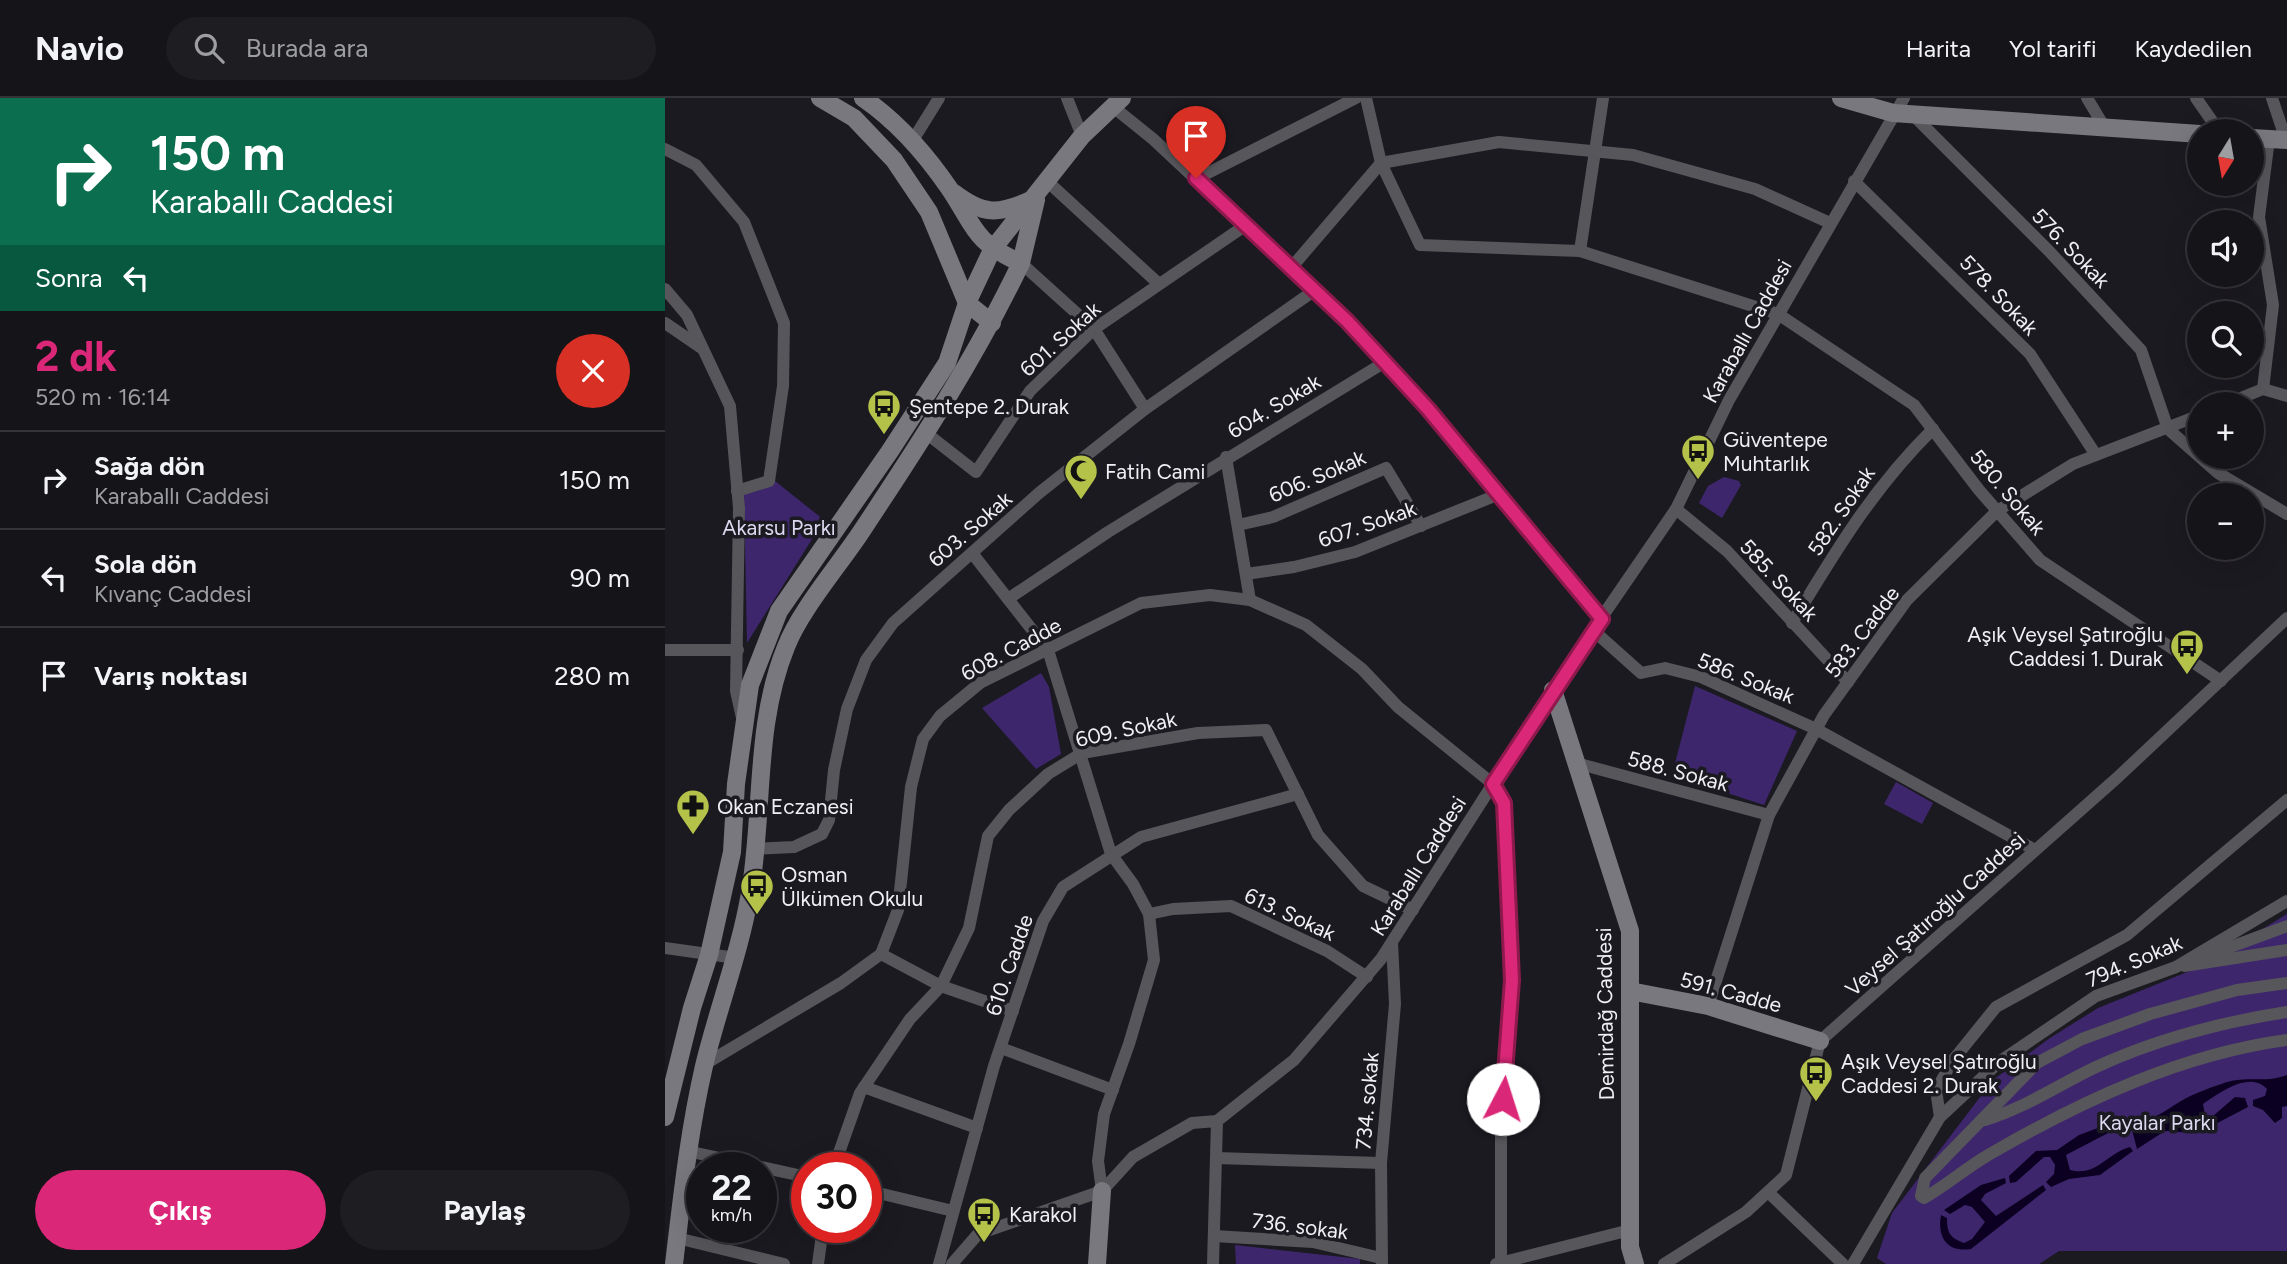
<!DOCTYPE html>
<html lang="tr">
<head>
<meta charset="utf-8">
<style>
	body { margin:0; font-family:Figtree,sans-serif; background:#1e1d22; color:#f1f3f6; height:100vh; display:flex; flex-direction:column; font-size:26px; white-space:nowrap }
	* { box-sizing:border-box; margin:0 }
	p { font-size:23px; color:#9d9ea2 }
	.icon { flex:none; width:38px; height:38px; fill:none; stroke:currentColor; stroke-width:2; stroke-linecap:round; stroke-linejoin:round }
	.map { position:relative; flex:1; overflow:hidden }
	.panel { display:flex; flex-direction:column; background:#151419; width:665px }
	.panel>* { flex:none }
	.hud { background:#0b6e4f; color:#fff; overflow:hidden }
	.needle { width:46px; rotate:191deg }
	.tools { position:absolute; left:1522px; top:21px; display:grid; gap:14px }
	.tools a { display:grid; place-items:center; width:77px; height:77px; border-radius:50%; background:#151419; box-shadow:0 7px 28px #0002,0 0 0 2px #343338; font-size:35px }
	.speed { position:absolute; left:21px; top:1054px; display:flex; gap:14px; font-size:35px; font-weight:700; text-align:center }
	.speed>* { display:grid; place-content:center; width:91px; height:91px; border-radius:50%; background:#151419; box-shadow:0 7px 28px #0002,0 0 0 2px #343338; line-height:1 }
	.speed small { font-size:18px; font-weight:400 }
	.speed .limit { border:10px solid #d22; background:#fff; color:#111 }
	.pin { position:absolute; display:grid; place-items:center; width:60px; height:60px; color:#fff; margin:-72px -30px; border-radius:50% 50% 50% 0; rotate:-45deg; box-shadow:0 0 7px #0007 }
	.pin .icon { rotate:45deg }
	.me { position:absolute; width:77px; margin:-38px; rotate:5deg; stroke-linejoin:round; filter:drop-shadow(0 0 5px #0008) }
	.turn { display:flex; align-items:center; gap:24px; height:147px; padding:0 35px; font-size:32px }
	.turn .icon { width:91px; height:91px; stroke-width:2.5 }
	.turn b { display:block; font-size:49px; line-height:60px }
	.then { display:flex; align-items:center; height:66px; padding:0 35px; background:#0003; gap:14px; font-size:26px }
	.round { display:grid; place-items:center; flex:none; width:74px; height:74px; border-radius:37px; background:#1e1d22 }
	.overview { display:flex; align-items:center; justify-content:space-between; height:119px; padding:0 35px }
	h1 { font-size:42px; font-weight:700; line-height:52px; color:#db2777 }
	.cta { display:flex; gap:14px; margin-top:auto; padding:14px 35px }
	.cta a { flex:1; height:80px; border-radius:42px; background:#db2777; color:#fff; font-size:28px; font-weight:700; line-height:80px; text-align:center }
	.cta a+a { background:#1e1d22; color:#f1f3f6 }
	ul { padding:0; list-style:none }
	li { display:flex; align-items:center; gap:21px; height:98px; padding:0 35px; border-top:2px solid #343338 }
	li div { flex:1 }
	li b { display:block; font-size:26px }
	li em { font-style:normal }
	header { display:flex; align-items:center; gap:42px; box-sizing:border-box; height:98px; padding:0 35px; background:#151419; border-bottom:2px solid #343338 }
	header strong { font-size:33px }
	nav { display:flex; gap:38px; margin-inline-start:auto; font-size:24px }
	.search { width:490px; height:63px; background:#1e1d22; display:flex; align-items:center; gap:18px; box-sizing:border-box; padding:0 24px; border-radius:38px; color:#9d9ea2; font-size:26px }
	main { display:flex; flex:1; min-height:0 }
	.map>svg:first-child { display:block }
	.green { fill:#3e266d }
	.water { fill:#0b0022 }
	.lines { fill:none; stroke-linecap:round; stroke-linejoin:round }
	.street { stroke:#57565a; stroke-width:12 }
	.secondary { stroke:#79787e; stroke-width:18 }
	.route-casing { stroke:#8e194d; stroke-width:18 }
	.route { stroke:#db2777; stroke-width:12 }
	.labels { text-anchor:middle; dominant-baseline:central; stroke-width:7; stroke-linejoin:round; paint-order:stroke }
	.street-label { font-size:21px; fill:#f0eff4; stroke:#1c1a21 }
	.poi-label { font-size:21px; fill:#f0eff4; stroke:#1c1a21; text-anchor:start }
	.park-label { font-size:21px; fill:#dcd8ef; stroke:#1c1a21 }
</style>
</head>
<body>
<header>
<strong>Navio</strong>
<div class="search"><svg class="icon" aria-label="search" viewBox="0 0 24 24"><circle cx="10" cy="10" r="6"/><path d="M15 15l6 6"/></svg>Burada ara</div>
<nav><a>Harita</a><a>Yol tarifi</a><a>Kaydedilen</a></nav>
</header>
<main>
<section class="panel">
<div class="hud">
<div class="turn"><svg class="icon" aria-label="right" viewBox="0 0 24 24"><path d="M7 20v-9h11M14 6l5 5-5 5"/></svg><div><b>150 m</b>Karaballı Caddesi</div></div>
<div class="then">Sonra<svg class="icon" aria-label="left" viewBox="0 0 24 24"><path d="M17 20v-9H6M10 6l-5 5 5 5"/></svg></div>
</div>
<div class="overview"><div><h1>2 dk</h1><p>520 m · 16:14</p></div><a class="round" style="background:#d93025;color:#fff"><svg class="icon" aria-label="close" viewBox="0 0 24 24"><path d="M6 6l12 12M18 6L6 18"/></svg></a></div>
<ul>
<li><svg class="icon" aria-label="right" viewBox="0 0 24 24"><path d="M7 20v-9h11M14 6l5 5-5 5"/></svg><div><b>Sağa dön</b><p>Karaballı Caddesi</p></div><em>150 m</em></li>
<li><svg class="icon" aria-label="left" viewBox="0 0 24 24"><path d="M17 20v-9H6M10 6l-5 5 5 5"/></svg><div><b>Sola dön</b><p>Kıvanç Caddesi</p></div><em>90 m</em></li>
<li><svg class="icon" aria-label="arrive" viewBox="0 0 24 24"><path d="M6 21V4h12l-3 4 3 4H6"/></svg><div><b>Varış noktası</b></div><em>280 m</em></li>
</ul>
<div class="cta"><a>Çıkış</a><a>Paylaş</a></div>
</section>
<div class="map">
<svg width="1622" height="1166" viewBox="0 0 1622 1166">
	<rect width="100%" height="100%" fill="#1c1a21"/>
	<!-- green -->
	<g class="green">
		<polygon points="1059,379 1074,383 1076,387 1057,420 1034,405 1043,388"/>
		<polygon points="110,383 159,422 82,545 79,395"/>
		<polygon points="376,575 384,589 396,656 371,671 317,610"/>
		<polygon points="1030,588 1132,633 1099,707 1007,677"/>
		<polygon points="1231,684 1268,705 1257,726 1219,706"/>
		<polygon points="1622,816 1622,1153 1394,1153 1374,1166 1221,1166 1212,1160 1227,1115 1328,982 1385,940 1433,910 1537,868"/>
		<polygon points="570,1147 695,1161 695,1166 571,1166"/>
	</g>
	<!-- water -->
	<g class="water">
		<path d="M1622,977V1008L1617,1009V1020L1610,1025L1598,1012L1588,1008V1002L1600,998L1602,991C1585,972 1554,995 1538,1006L1540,1017L1548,1018L1570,999L1580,1000L1583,1009L1539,1032L1528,1035L1500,1033L1472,1051L1467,1032H1449L1445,1025C1456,1017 1465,1023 1477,1022C1491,1021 1504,1010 1516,1003C1530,995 1547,989 1562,984C1582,978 1603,985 1622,977Z"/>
		<path d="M1441,1027L1445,1034L1401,1057L1405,1072C1432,1079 1442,1055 1465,1049L1468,1053L1435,1077L1404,1081L1386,1089L1381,1084L1389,1076L1390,1067L1385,1059H1379L1351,1084L1345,1085L1344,1078L1371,1053L1392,1052L1414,1037Z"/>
		<path d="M1340,1080L1341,1085L1320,1096L1316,1102L1331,1118L1378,1087L1381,1092L1306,1151C1282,1155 1272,1139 1276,1117L1282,1120C1282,1135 1285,1140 1299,1145L1307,1141L1320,1124L1307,1109L1300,1107L1285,1116L1279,1112L1316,1087Z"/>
	</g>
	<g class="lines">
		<!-- street -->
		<g class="street">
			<polyline points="402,0 417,38"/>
			<polyline points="701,0 716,65 755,147 915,153 1113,216 1249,307 1314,392 1375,462 1556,583"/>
			<polyline points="1422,0 1440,30"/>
			<polyline points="1531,0 1554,33"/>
			<polyline points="1607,0 1621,42"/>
			<polyline points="447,8 488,41 682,223 763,311 937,521"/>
			<polyline points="1247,16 1383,152 1476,252 1503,331 1553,375 1622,416"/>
			<polyline points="248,42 274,0"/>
			<polyline points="0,51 31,67 79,124 119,225 118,288 104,383 72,393"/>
			<polyline points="531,81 691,0"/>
			<polyline points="1189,83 1365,256 1431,357"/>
			<polyline points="383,84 494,186"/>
			<polyline points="915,153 938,0"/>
			<polyline points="356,165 429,231 480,311"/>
			<polyline points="626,170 716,65 834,44 968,57 1090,91 1165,125"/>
			<polyline points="0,191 22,217 65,308 74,410 71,593 77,620"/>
			<polyline points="0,225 38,251"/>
			<polyline points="1598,291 1608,207 1594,119 1604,41"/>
			<polyline points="1561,306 1598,291 1622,298"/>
			<polyline points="261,335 311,374 365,293 429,231 581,127"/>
			<polyline points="561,359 585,502"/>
			<polyline points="1011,411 1062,453 1183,584"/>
			<polyline points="573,427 608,419 721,370 756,428"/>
			<polyline points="307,455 383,552 446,756 468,786 484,816 489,862 464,946 439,1016 433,1063 437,1093"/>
			<polyline points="581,476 629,469 690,454 832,397"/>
			<polyline points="343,501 443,434 720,264"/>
			<path d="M1127,525C1170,454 1208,390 1268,331"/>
			<polyline points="929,533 976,575 1000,570 1036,579 1151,631 1370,752"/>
			<polyline points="0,552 73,552"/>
			<polyline points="911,665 1104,717"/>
			<polyline points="89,751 129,749 157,736 164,722 169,672 182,611 201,562 228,525 374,395 480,311 650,192"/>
			<polyline points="484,816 508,811 566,808 662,853 702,879"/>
			<polyline points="0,850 71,860"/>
			<polyline points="216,856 276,888 348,913"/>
			<polyline points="1544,857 1622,828"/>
			<polyline points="1519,868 1622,852"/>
			<path d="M1622,885L1572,892L1485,916L1417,941L1372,965L1260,1080L1256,1098L1259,1100C1282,1087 1302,1069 1325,1056C1416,1003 1517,956 1622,942"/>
			<polyline points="1043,908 1104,717 1159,617 1242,502 1332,413 1408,366 1535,317"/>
			<polyline points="336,950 448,992"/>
			<polyline points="40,966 176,885 216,856 233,812 246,689 258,641 275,618 315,585 476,505 545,497 585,502 641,527 697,571 733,609 828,686 839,704 847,882 836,1025 836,1165"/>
			<polyline points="199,989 312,1030"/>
			<polyline points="1275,1019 1271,992 1289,961 1331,909 1462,837 1622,702"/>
			<path d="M1320,1022C1360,1010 1393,987 1431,969C1492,941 1557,924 1622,914"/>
			<polyline points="22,1053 142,1079"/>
			<polyline points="551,1060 716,1065"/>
			<polyline points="169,1069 195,995 245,921 276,888 304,830 323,738 344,712 383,676 417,655 533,635 601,632 653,737 698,788 748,812"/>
			<polyline points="201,1092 288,1113"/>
			<polyline points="1103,1094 1178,1166"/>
			<polyline points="549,1138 648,1144 716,1160"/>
			<polyline points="12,1140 119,1166"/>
			<polyline points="153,1166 158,1129"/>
			<polyline points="274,1166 329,968 378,823 398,789 476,739 633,696"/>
			<polyline points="287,1166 313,1136 437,1093 468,1059 527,1025 552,1023 629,962 716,861 902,570 1011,411 1064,302 1239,0"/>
			<polyline points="548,1166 552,1023"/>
			<polyline points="717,1166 716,1065 730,906 727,845"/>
			<polyline points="831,1166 965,1132"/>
			<polyline points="999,1166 1081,1114 1121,1077 1155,943 1453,679 1622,520"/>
			<polyline points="1188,1166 1275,1019 1334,964 1431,898 1511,869 1622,803"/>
		</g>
		<!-- secondary -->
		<g class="secondary">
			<polyline points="155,0 189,20 229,62 264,114 302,205 327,225"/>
			<polyline points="1176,0 1228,15 1535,36"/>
			<polyline points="1587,40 1622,42"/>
			<path d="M289,95C318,117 333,117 366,102"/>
			<polyline points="356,165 371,102"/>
			<polyline points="888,592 965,833 965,1149 970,1166"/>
			<polyline points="965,893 1043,908 1155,943"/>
			<polyline points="0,1019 27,910 44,857 67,754 71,686 85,587 114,513 225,353 282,265 302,205 327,152 417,38 457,0"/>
			<path d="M9,1166C17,1099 24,1033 39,968C53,910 75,854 85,795C99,713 89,627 121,549C135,512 176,465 198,431C255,345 311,259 356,165C307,143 311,130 284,90C260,55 233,24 198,0"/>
			<polyline points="432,1166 437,1093"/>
		</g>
	</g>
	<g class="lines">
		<!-- route casing -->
		<g class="route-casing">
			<polyline id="route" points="531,80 682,223 763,311 937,521 828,686 839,705 847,882 838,1001"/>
		</g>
		<!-- route -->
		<use href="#route" class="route"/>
	</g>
	<!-- icons -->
	<defs>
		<g id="bus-pin" transform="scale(1.75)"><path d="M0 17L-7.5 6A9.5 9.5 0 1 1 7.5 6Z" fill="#b5c249" stroke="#1c1a21"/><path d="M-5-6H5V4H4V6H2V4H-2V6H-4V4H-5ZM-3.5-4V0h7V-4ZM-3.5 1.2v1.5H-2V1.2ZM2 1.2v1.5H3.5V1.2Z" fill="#111"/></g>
		<g id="mosque-pin" transform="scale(1.75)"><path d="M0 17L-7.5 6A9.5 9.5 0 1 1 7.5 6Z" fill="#b5c249" stroke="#1c1a21"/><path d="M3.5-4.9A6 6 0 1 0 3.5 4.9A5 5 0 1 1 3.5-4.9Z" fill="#111"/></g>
		<g id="pharmacy-pin" transform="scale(1.75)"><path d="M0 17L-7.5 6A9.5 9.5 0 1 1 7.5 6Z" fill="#b5c249" stroke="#1c1a21"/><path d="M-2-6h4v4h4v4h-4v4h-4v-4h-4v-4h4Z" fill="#111"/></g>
	</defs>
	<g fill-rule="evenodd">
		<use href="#bus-pin" x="219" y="308"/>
		<use href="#bus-pin" x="1033" y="353"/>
		<use href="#mosque-pin" x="416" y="373"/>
		<use href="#bus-pin" x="1522" y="548"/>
		<use href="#pharmacy-pin" x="28" y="708"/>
		<use href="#bus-pin" x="92" y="788"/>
		<use href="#bus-pin" x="1151" y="975"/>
		<use href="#bus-pin" x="319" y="1116"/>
	</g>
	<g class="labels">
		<!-- street labels -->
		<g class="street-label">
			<text transform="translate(1406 150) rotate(46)">576. Sokak</text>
			<text transform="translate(1334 197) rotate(46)">578. Sokak</text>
			<text transform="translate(1082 233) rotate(-61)">Karaballı Caddesi</text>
			<text transform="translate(395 241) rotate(-42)">601. Sokak</text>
			<text transform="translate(609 308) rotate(-31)">604. Sokak</text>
			<text transform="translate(652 378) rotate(-23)">606. Sokak</text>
			<text transform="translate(1343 394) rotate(50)">580. Sokak</text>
			<text transform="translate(1176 413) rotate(-56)">582. Sokak</text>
			<text transform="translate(702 426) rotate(-19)">607. Sokak</text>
			<text transform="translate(305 431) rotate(-41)">603. Sokak</text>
			<text transform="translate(1114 482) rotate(47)">585. Sokak</text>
			<text transform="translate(1197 534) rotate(-53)">583. Cadde</text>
			<text transform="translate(346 551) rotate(-28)">608. Cadde</text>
			<text transform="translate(1081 580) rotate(22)">586. Sokak</text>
			<text transform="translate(461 631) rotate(-12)">609. Sokak</text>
			<text transform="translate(1013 673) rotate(15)">588. Sokak</text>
			<text transform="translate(753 768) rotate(-58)">Karaballı Caddesi</text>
			<text transform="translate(625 816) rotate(25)">613. Sokak</text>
			<text transform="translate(1270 816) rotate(-42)">Veysel Şatıroğlu Caddesi</text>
			<text transform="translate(1469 863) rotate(-23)">794. Sokak</text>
			<text transform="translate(344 867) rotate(-71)">610. Cadde</text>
			<text transform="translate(1066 894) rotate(15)">591. Cadde</text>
			<text transform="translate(940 916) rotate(-91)">Demirdağ Caddesi</text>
			<text transform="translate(702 1003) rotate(-85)">734. sokak</text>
			<text transform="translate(635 1128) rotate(7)">736. sokak</text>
		</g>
		<!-- poi labels -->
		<g class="poi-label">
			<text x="244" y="308">Şentepe 2. Durak</text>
			<text x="1058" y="341">Güventepe<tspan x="1058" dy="24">Muhtarlık</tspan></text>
			<text x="440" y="373">Fatih Cami</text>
			<text x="1498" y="536" text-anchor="end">Aşık Veysel Şatıroğlu<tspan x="1498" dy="24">Caddesi 1. Durak</tspan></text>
			<text x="52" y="708">Okan Eczanesi</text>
			<text x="116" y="776">Osman<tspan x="116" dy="24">Ülkümen Okulu</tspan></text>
			<text x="1176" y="963">Aşık Veysel Şatıroğlu<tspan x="1176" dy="24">Caddesi 2. Durak</tspan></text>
			<text x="344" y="1116">Karakol</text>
		</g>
		<!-- park labels -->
		<g class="park-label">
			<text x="114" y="429">Akarsu Parkı</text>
			<text x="1492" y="1024">Kayalar Parkı</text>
		</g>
	</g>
</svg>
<div class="tools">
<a><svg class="needle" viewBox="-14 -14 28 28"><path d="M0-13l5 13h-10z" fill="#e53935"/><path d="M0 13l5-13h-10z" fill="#9d9ea2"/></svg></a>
<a><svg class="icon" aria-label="sound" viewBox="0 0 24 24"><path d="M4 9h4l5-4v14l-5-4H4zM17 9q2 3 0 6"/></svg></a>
<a><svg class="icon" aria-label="search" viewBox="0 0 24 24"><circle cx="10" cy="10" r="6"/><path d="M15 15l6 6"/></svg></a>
<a>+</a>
<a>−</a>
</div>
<div class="speed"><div>22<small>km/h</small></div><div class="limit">30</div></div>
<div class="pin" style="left:531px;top:80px;background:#d93025"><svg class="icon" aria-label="arrive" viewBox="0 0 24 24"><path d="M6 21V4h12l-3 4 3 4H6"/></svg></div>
<svg class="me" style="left:838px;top:1001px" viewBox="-20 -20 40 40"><circle r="19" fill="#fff"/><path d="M0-13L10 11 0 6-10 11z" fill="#db2777"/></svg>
</div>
</main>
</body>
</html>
